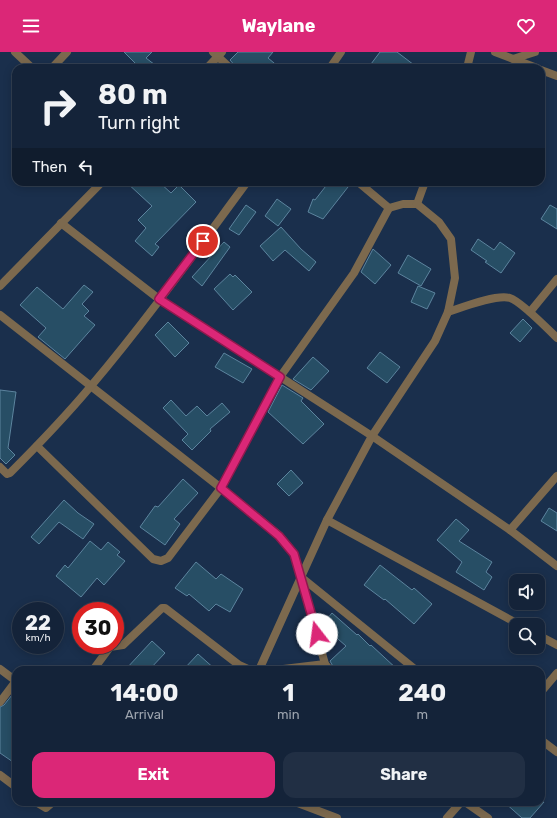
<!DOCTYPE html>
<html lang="en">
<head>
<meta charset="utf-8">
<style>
	body { margin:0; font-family:Rubik,sans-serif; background:#212f44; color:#f1f3f6; height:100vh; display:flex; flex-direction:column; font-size:15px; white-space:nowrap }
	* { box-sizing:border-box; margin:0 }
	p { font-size:13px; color:#9da4ae }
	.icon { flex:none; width:22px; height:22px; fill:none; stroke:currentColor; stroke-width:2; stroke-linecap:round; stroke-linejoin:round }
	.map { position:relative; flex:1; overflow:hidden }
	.details { position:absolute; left:12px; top:614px; width:533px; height:140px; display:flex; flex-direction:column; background:#142339; border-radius:12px; box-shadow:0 2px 10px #0003,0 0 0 1px #334053 }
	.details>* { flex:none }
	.guide { position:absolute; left:12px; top:12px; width:533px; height:122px; border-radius:12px; box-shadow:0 2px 10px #0003,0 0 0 1px #334053; background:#142339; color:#f1f3f6; overflow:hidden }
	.buttons { position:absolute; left:509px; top:522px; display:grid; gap:8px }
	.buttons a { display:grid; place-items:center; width:36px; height:36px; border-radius:8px; background:#142339; box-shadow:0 2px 10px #0003,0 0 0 1px #334053; font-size:20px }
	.speed { position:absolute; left:12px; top:550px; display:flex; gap:8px; font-size:20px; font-weight:700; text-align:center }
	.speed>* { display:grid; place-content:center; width:52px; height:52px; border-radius:50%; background:#142339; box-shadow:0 2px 10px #0003,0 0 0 1px #334053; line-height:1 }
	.speed small { font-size:10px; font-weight:400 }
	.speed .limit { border:6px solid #d22; background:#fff; color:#111 }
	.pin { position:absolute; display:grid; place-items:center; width:34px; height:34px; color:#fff; margin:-17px; border:2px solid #fff; border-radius:50%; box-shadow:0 1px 4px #0007 }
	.me { position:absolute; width:44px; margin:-22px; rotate:345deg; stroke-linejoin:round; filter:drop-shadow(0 0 3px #0008) }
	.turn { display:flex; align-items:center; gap:14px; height:84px; padding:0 20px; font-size:18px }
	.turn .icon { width:52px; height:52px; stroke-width:2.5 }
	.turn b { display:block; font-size:28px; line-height:34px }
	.then { display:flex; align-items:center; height:38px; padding:0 20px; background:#0003; gap:8px; font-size:15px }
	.eta { display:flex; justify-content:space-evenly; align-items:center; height:68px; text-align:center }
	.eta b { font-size:24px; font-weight:700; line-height:28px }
	.action { display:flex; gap:8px; margin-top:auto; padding:8px 20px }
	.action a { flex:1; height:46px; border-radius:12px; background:#db2777; color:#fff; font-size:16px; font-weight:700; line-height:46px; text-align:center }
	.action a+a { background:#212f44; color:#f1f3f6 }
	header { display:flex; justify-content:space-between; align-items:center; height:52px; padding:0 20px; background:#db2777; color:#fff; font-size:18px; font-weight:700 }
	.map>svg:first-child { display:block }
	.building { fill:#274e65; stroke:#5c849e }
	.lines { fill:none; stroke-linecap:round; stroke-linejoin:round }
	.street { stroke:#7c694e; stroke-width:8 }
	.route-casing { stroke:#8e194d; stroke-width:10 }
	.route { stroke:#db2777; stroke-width:7 }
</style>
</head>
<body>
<header><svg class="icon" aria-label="menu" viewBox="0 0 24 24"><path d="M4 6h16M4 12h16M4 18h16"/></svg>Waylane<svg class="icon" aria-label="heart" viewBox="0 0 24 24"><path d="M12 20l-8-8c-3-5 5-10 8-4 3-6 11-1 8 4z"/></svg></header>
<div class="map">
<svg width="557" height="766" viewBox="0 0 557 766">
	<rect width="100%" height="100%" fill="#1a2f4c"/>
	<!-- building -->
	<g class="building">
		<polygon points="124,0 152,0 146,6 159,16 140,16"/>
		<polygon points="238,0 273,0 268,6 280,16 237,16 230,8"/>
		<polygon points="380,0 397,0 418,16 368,16"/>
		<polygon points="126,130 159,130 171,141 179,133 196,150 155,192 159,195 152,204 135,189 146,176 138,168 152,154"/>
		<polygon points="329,130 342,130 348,135 323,167 308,160 313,147 315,148"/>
		<polygon points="277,147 291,157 278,174 265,164"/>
		<polygon points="246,153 256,160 239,183 229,177"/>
		<polygon points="550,153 557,157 557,177 541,167"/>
		<polygon points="281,175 301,197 316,210 309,219 285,198 273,209 260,194"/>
		<polygon points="478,187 494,198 500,190 515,201 501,221 485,210 487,209 471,198"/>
		<polygon points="224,190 230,195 202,234 192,225"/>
		<polygon points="373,197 391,213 375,232 361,220"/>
		<polygon points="408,203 431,217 421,234 398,221"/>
		<polygon points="230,222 233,225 235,223 252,240 233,258 214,237"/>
		<polygon points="84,233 93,240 82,252 89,259 84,264 95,273 65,307 38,285 46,276 20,253 37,235 63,257"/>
		<polygon points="418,234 435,241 427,257 411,250"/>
		<polygon points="523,267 532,276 520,290 510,281"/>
		<polygon points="168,270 189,291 175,305 155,283"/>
		<polygon points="380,300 400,315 387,331 367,316"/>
		<polygon points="224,301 252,317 243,331 215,315"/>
		<polygon points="313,305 329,319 311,338 293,327"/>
		<polygon points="282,333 303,346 301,349 324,372 303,392 268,360"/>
		<polygon points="0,338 16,340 8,396 15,403 6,412 0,406"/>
		<polygon points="171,348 186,364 197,354 207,364 222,351 230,360 210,377 211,379 192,398 182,388 188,382 163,356"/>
		<polygon points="291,418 303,431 289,444 277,432"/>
		<polygon points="183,427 198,441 174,467 180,472 165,493 140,475 155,454 158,455"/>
		<polygon points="64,448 78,461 94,472 83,487 59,470 39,492 31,485"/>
		<polygon points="549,456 557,461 557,479 541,469"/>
		<polygon points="456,467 469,478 459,489 492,510 486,520 492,525 484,538 456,520 462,510 437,488"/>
		<polygon points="90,489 101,498 108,490 120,500 117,503 125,509 104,533 97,526 81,545 56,524 65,513 68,516"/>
		<polygon points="196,510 216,527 221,522 243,537 230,560 216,552 209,559 189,542 187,544 175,536"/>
		<polygon points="380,513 412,538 414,536 432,552 414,572 385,547 384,548 364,533"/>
		<polygon points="332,561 357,583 358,582 370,594 371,593 398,618 335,618 330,609 346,594 322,573"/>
		<polygon points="152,589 165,601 149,618 125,618"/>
		<polygon points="198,602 216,618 183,618"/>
		<polygon points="16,638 16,712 0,701 0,655 4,653"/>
		<polygon points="504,750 544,750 530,766 522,766"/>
	</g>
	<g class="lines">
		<!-- street -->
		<g class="street">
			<polyline points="15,0 32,16"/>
			<polyline points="213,0 230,16"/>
			<polyline points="495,0 537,16"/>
			<polyline points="513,7 535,0"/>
			<polyline points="52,16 67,0"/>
			<polyline points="207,16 222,0"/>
			<polyline points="330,16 341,0"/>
			<polyline points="467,16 471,0"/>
			<polyline points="541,18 557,24"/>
			<polyline points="358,130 389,156 403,152 417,152 425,130"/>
			<polyline points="61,171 159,247 372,384 510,478 557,514"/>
			<polyline points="0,234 102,130"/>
			<path d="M448,260C463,255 496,242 510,246C520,249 548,277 557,286"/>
			<polyline points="530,260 557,227"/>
			<polyline points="0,263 221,436 279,483 294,502 301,525 416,618"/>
			<polyline points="37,394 153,507 161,509 168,506 221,436 280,325 354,221 389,156"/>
			<path d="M0,415L7,422L10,421C38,393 65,365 91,334C146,269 196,199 247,130"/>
			<polyline points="327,468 520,573"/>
			<polyline points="510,478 557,424"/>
			<polyline points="538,583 557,593"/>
			<polyline points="325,612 301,525 327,468 372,384 435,289 448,260 455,226 451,187 439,170 417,152"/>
			<polyline points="0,617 16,629"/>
			<polyline points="93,618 110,595 123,593 162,556 165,556 239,613 250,618"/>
			<polyline points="259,618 301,525"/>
			<polyline points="275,618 325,612 330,618"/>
			<polyline points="541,640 557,621"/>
			<polyline points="0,650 16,629"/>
			<polyline points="541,688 557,700"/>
			<polyline points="0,723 16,735"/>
			<polyline points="36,750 46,756 53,750"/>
			<polyline points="295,750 337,766"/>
			<polyline points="465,750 488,766"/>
			<polyline points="447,766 461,750"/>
		</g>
	</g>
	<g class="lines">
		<!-- route casing -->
		<g class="route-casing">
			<polyline id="route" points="203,189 159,247 280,325 221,436 279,484 294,502 317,582"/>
		</g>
		<!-- route -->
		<use href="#route" class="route"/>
	</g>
</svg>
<div class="buttons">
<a><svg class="icon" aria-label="sound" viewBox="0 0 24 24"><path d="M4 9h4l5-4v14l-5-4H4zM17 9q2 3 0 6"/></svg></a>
<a><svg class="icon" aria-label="search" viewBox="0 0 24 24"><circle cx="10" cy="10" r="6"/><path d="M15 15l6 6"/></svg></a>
</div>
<div class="speed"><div>22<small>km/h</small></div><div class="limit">30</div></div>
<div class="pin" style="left:203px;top:189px;background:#d93025"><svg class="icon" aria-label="arrive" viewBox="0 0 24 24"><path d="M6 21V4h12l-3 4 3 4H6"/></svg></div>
<svg class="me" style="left:317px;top:582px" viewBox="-20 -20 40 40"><circle r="19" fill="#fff"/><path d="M0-13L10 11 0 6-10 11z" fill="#db2777"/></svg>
<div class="guide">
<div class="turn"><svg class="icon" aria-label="right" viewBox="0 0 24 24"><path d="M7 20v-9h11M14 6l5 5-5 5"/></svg><div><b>80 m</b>Turn right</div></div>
<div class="then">Then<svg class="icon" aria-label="left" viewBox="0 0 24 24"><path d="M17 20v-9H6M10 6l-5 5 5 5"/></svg></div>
</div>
<section class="details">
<div class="eta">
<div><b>14:00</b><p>Arrival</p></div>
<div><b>1</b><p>min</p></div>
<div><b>240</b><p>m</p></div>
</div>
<div class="action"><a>Exit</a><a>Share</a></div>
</section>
</div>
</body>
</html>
